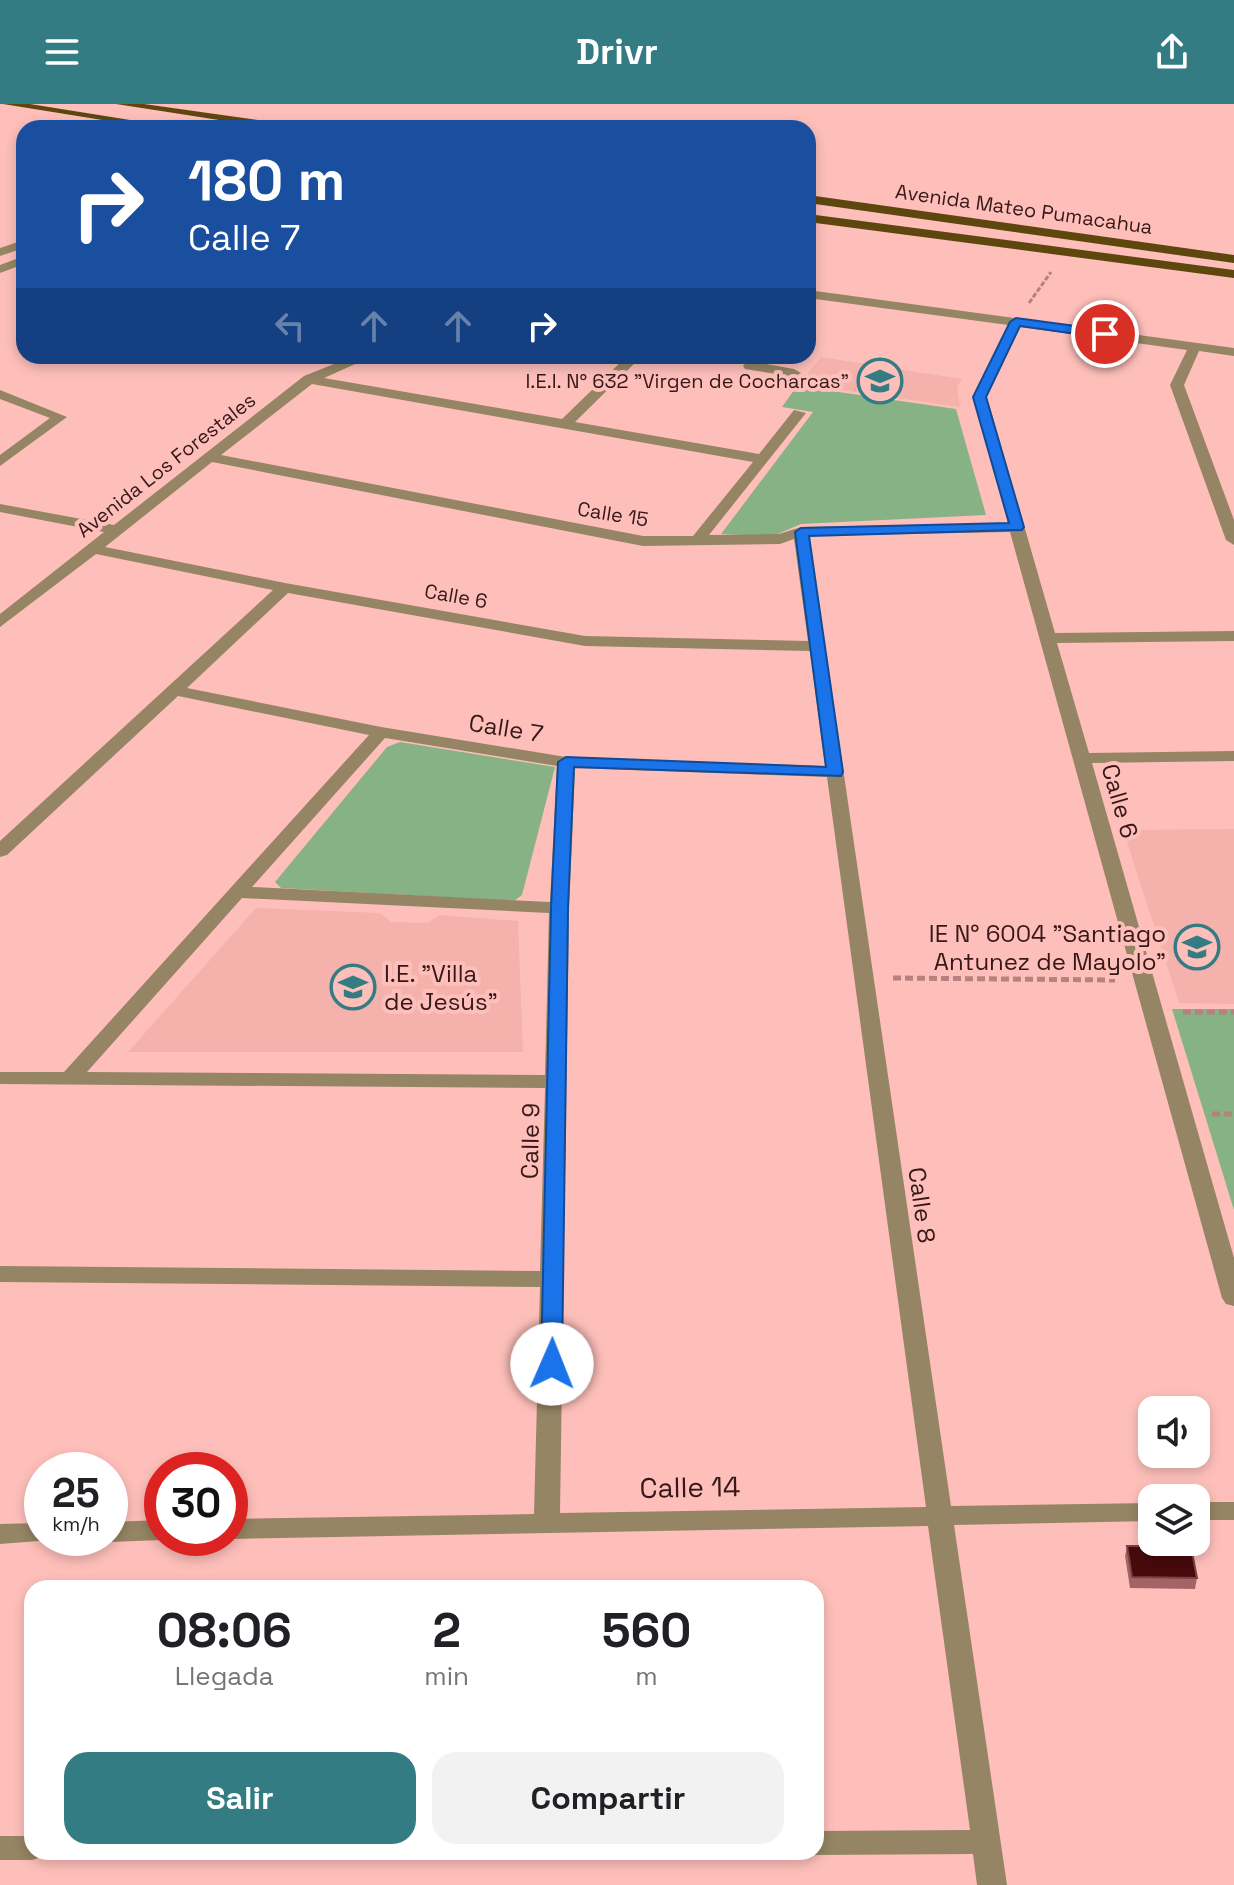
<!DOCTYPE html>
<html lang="es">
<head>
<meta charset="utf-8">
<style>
	body { margin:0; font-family:"Space Grotesk",sans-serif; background:#f2f2f2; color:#202124; height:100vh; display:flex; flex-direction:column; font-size:30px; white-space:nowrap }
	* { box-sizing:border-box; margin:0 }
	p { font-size:26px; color:#757577 }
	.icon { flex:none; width:44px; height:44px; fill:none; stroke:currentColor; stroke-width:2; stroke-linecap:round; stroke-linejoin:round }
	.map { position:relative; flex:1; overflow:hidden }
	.drawer { position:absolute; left:24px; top:1476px; width:800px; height:280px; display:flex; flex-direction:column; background:#fff; border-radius:24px; box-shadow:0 4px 12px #0003 }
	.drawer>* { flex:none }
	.guide { position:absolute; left:16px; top:16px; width:800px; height:244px; border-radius:24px; box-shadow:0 4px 12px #0003; background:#1a4fa0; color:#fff; overflow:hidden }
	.tools { position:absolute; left:1138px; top:1292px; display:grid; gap:16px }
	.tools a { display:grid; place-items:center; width:72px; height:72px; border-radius:16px; background:#fff; box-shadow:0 4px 12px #0003; font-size:40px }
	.speed { position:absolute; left:24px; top:1348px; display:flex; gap:16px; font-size:40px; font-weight:700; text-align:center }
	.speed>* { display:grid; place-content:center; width:104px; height:104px; border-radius:50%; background:#fff; box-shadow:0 4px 12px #0003; line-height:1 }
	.speed small { font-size:20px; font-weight:400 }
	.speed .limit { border:12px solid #d22; background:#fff; color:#111 }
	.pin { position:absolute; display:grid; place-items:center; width:68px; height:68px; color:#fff; margin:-34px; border:4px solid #fff; border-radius:50%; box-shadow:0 2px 8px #0007 }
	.me { position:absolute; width:88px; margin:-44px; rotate:1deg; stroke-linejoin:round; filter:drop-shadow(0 0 6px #0008) }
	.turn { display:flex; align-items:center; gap:28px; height:168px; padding:0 40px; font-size:36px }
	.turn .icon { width:104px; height:104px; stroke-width:2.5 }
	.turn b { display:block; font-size:56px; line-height:68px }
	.lanes { display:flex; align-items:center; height:76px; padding:0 40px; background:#0003; justify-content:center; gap:40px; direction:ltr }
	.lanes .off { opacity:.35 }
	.eta { display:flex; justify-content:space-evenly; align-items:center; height:136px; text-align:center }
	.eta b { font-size:48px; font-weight:600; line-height:56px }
	.action { display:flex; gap:16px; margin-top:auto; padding:16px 40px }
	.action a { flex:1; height:92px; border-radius:24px; background:#347c83; color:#fff; font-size:32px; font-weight:600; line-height:92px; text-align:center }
	.action a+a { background:#f2f2f2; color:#202124 }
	header { display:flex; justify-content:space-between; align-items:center; height:104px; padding:0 40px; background:#347c83; color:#fff; font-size:36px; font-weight:600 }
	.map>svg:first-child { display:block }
	.built { fill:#f5b1ac }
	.green { fill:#87b286 }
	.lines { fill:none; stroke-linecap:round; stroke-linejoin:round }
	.path-far1 { stroke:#b5827f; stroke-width:3; stroke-dasharray:5 2; stroke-linecap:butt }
	.path { stroke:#b5827f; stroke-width:5; stroke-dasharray:8 4; stroke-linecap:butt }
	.minor { fill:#958564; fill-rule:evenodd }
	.major { fill:#5e470f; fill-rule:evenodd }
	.wall { fill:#a26464 }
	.building { fill:#470a0d; stroke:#7e4041; stroke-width:2 }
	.route { fill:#1a73e8; stroke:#114b97; stroke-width:2 }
	.labels { text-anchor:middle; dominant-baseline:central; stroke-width:8; stroke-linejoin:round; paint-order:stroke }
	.far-street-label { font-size:20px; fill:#351817; stroke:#febfba }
	.far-poi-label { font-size:20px; fill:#351817; stroke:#febfba; text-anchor:end }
	.street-label { font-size:24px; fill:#351817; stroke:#febfba }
	.poi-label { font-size:24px; fill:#351817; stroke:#febfba; text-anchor:end }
	.near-street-label { font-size:28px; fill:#351817; stroke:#febfba }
</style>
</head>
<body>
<header><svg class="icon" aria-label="menu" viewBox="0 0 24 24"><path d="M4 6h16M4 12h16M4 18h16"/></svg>Drivr<svg class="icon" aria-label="share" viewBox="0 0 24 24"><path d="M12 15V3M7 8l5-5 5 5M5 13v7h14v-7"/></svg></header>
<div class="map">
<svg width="1234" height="1781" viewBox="0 0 1234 1781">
	<rect width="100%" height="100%" fill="#febfba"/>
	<!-- built -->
	<g class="built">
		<polygon points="821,253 962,275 957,283 960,303 799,280"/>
		<polygon points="1234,725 1234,900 1179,899 1123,726"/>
		<polygon points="256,804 380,809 391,818 427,819 440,811 518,817 523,948 128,948"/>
	</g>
	<!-- green -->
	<g class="green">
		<polygon points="797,282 956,305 986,411 801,420 773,432 721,430 813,308 782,303"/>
		<polygon points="400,638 555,663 522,791 514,797 281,784 275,778 387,643"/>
		<polygon points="1172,905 1234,905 1234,1106"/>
	</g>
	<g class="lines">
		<!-- path-far1 -->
		<polyline class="path-far1" points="1029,199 1051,168"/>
		<!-- path -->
		<g class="path">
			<polyline points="893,874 1115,876"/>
			<polyline points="1183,908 1234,908"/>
			<polyline points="1212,1010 1234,1010"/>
		</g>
		<!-- minor -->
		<g class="minor">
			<polygon points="24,136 24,144 0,152 0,144"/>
			<polygon points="24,152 24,160 0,169 0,161"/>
			<path d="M808,186L1234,244V252L1199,247L1184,281L1234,416V441L1226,436L1170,281L1187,246L1020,223L987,293L1055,529L1234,527V537L1057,539L1089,649L1234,647V657L1092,659L1234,1154V1202L1226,1200L1222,1194L1010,428L809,432L951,1402L1152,1399V1417L954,1421L1007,1781H977L973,1750L816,1751L807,1748H816V1727L970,1726L928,1422L230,1435L228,1434L230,1415L534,1410L540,1183L0,1178V1162L540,1167L545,984L0,980V968H64L369,631L178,592L7,751L0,753V737L273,486L96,450L0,523V510L104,428L0,408V400L114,421L304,272L354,252H373L324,274L562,315L627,252H642L575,318L759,350L794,306L806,309L709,431L779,430L801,423L1008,419L973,293L1008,221L808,194ZM312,280L753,358L693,432H643L221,351ZM212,358L643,442L780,440L794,435L808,537L585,532L285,479L105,443ZM288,489L585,542L810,547L825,662L566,653L381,623L187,584ZM385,634L557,662L550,798L252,783ZM575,664L827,673L926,1403L560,1409L569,804ZM242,794L549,809L545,971L87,968Z"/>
			<polygon points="752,252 766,252 760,259 794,265 801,269 794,273 745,265 743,262"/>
			<polygon points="0,286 67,313 0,362 0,351 50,314 0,295"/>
			<rect x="1196" y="1398" width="38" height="18"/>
			<polygon points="162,1416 162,1434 167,1434 162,1436 110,1438 100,1434 110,1434 110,1418"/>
			<polygon points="42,1419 42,1434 51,1436 0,1440 0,1420"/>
			<polygon points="0,1732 32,1732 32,1748 45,1748 42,1753 32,1756 0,1756"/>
		</g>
		<!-- major -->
		<g class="major">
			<polygon points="3,0 30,0 180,24 152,24"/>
			<polygon points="116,0 144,0 294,21 299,24 270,24"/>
			<polygon points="808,91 1234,151 1234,159 808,99"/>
			<polygon points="808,110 1234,166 1234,174 808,118"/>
		</g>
	</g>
	<!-- wall -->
	<polygon class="wall" points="1147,1432 1197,1474 1195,1485 1130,1484 1125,1452 1127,1442 1145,1442"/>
	<!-- building -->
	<polygon class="building" points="1147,1432 1152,1432 1152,1438 1190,1438 1197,1474 1132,1473 1127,1442 1149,1442"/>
	<!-- route -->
	<polygon class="route" points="1016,214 1105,226 1111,230 1105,234 1020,222 986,293 1024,423 1022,426 809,432 843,668 841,672 574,663 568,804 562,1260 559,1265 544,1265 541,1260 551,804 558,658 566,653 826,663 795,428 801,424 1009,419 973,293 1010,218"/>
	<!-- icons -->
	<defs>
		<g id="school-ring" transform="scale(2.3)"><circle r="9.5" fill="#febfba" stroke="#347c83" stroke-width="1.5"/><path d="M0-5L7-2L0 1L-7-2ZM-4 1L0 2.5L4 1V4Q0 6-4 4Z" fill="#347c83"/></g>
	</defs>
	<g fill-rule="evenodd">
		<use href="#school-ring" x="880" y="277"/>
		<use href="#school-ring" x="1197" y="843"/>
		<use href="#school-ring" x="353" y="883"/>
	</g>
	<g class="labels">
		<!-- far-street labels -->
		<g class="far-street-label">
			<text transform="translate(1024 105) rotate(8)">Avenida Mateo Pumacahua</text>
			<text transform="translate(166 361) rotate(-38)">Avenida Los Forestales</text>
			<text transform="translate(613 410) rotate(9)">Calle 15</text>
			<text transform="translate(456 492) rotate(10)">Calle 6</text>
		</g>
		<!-- far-poi labels -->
		<g class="far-poi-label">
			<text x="849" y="277">I.E.I. N° 632 "Virgen de Cocharcas"</text>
		</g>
		<!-- street labels -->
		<g class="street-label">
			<text transform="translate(506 624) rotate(9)">Calle 7</text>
			<text transform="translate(1120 697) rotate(74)">Calle 6</text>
			<text transform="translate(530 1037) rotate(-89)">Calle 9</text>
			<text transform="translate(922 1101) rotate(82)">Calle 8</text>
		</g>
		<!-- poi labels -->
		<g class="poi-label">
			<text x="1166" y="829">IE N° 6004 "Santiago<tspan x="1166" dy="28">Antunez de Mayolo"</tspan></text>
			<text x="384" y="869" text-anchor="start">I.E. "Villa<tspan x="384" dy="28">de Jesús"</tspan></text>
		</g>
		<!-- near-street labels -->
		<g class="near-street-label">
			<text transform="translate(690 1383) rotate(-1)">Calle 14</text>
		</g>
	</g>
</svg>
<div class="tools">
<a><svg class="icon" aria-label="sound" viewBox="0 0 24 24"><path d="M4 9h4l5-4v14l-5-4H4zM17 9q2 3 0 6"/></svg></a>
<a><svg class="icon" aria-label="layers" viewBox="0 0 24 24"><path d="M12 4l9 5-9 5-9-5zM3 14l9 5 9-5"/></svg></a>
</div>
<div class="speed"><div>25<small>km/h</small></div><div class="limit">30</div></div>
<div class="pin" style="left:1105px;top:230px;background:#d93025"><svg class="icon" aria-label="arrive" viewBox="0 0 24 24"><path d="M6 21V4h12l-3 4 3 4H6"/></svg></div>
<svg class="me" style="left:552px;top:1260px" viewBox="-20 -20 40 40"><circle r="19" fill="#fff"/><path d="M0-13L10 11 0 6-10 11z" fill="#1a73e8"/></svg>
<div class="guide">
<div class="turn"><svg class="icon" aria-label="right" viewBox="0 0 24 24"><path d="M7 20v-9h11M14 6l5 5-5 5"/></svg><div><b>180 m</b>Calle 7</div></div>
<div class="lanes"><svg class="icon off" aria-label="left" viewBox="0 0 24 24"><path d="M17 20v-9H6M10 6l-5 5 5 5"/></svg><svg class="icon off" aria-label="ahead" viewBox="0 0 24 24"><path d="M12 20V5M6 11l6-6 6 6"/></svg><svg class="icon off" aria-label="ahead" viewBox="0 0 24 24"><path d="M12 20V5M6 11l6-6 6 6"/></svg><svg class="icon" aria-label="right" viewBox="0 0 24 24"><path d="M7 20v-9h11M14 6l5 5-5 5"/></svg></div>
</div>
<section class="drawer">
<div class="eta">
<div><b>08:06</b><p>Llegada</p></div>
<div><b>2</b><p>min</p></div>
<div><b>560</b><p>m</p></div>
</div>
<div class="action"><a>Salir</a><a>Compartir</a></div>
</section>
</div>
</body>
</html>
